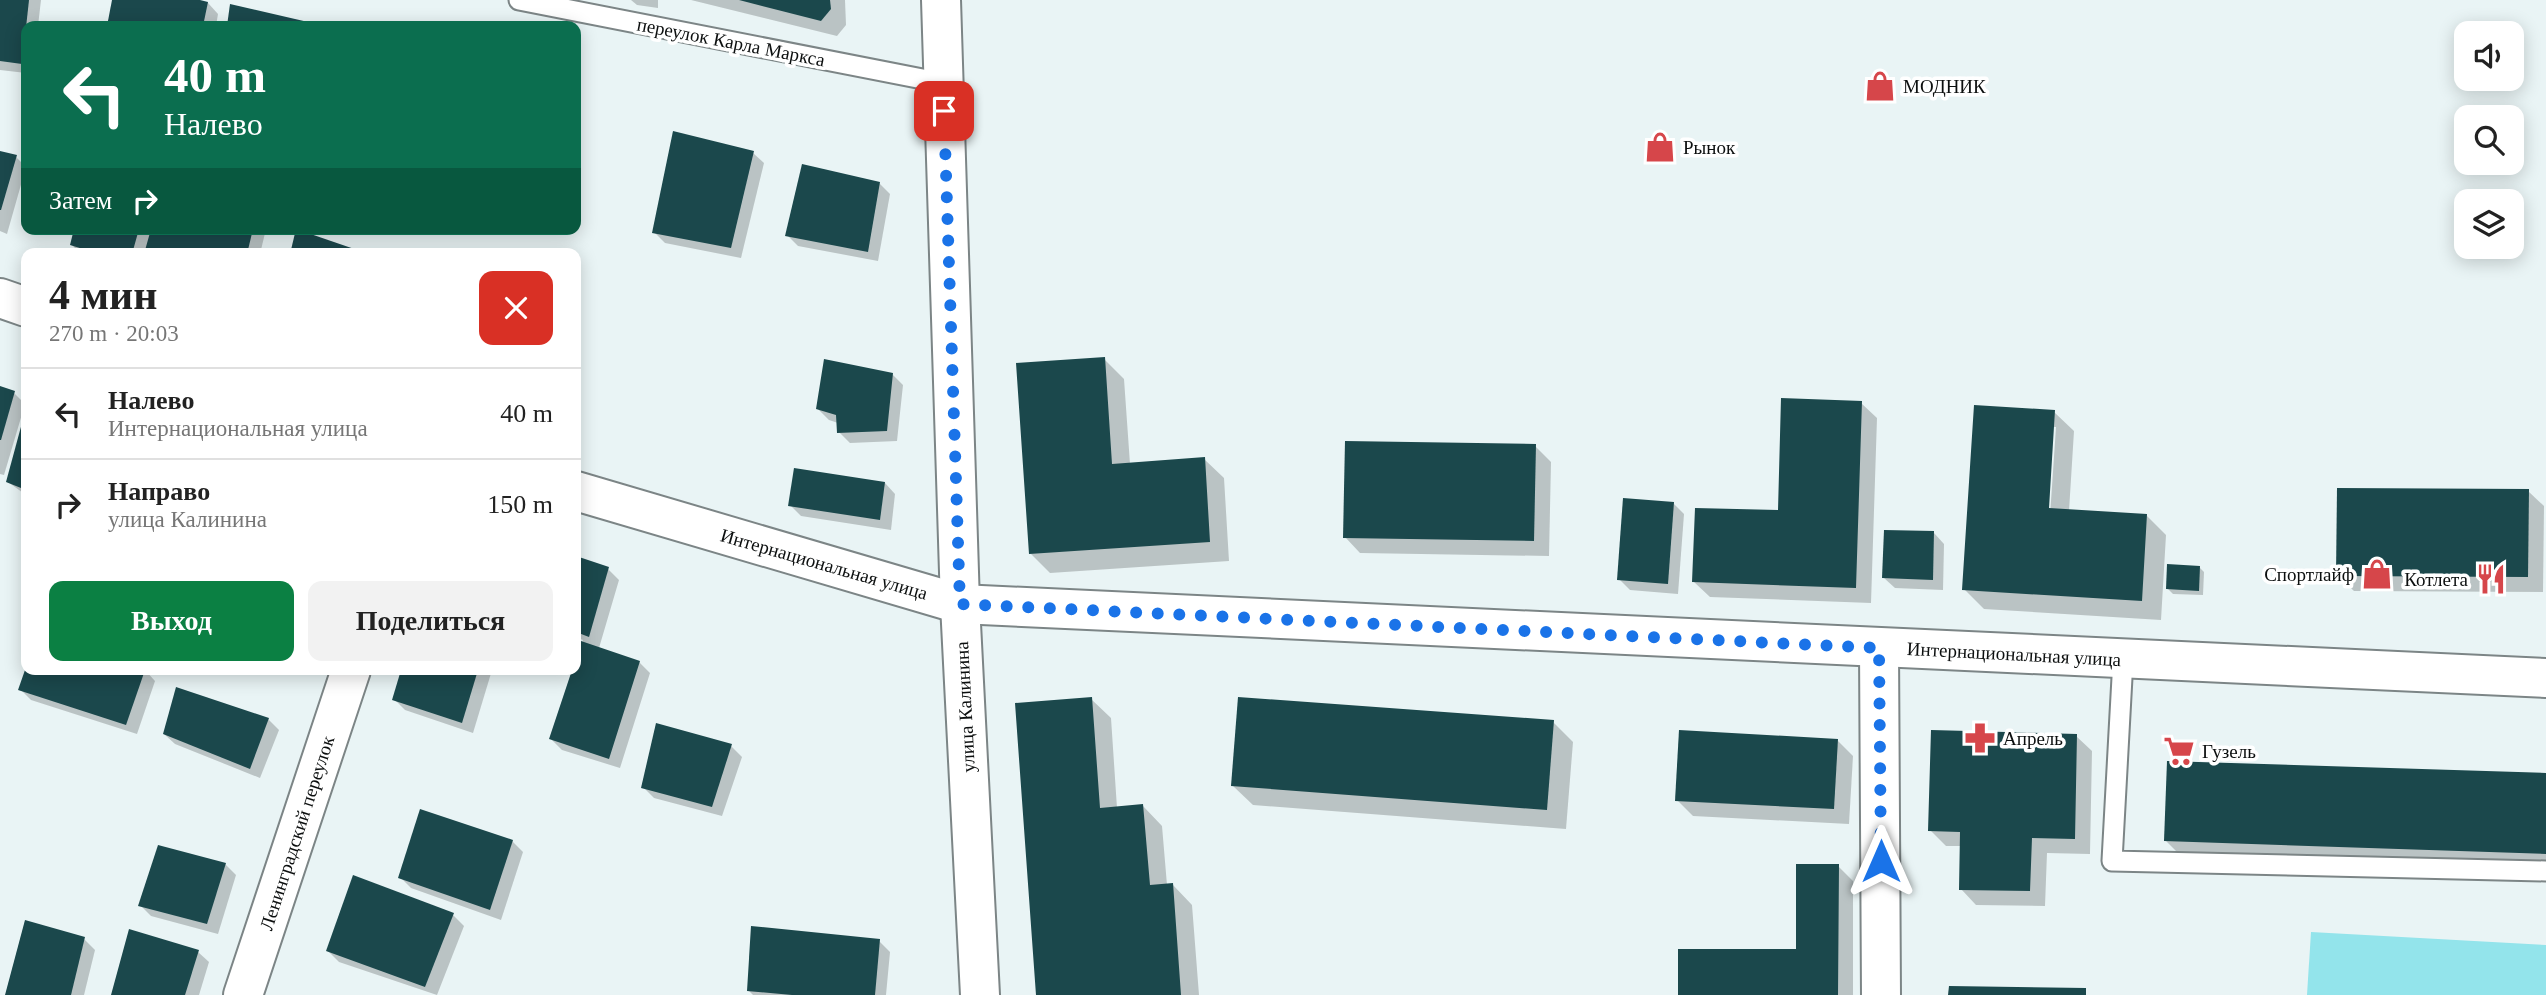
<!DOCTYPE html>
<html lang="ru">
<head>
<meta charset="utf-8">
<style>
	body { margin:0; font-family:"Times New Roman",serif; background:#f2f2f2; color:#222; height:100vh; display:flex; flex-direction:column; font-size:26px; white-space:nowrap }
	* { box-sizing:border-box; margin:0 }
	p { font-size:23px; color:#767676 }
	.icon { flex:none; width:38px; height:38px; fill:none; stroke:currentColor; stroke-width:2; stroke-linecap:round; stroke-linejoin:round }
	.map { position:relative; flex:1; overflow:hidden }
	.details { position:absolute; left:21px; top:248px; width:560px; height:427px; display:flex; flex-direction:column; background:#fff; border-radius:14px; box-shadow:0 4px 18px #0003 }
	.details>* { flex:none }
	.top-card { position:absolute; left:21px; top:21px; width:560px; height:214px; border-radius:14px; box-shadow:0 4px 18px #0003; background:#0b6e4f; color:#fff; overflow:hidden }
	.buttons { position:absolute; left:2454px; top:21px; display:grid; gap:14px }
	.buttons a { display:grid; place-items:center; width:70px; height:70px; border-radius:14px; background:#fff; box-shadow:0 4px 18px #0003; font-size:35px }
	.pin { position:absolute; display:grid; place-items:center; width:60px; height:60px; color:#fff; margin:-30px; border-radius:14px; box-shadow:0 4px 10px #0006 }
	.me { position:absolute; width:77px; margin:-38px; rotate:0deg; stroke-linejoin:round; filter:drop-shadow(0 0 5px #0008) }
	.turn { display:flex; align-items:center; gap:24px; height:147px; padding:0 28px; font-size:32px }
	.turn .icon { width:91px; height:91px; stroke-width:2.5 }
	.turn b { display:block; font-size:49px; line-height:60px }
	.then { display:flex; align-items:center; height:66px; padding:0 28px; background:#0003; gap:14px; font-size:26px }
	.round { display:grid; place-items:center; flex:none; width:74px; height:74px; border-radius:14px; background:#f2f2f2 }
	.head { display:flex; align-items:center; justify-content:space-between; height:119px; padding:0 28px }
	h1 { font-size:42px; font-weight:600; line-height:52px }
	.button { display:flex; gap:14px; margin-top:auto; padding:14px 28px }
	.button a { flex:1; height:80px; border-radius:14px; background:#0b8043; color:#fff; font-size:28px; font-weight:600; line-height:80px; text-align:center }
	.button a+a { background:#f2f2f2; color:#222 }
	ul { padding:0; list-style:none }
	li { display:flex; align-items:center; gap:21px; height:91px; padding:0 28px; border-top:2px solid #e0e0e0 }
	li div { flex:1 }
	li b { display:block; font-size:26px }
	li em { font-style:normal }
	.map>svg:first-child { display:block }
	.green { fill:#93e4eb }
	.shadow { fill:#0003; fill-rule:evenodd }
	.building { fill:#1b484c }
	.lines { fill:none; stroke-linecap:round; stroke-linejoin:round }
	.service-casing { stroke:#7c8586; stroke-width:23 }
	.minor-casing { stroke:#7c8586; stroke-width:42 }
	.service { stroke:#fff; stroke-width:19 }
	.minor { stroke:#fff; stroke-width:38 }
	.route { stroke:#1a73e8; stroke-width:12; stroke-dasharray:0 21.6 }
	.labels { text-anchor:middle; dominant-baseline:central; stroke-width:7; stroke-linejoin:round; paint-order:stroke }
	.street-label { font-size:19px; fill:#0c0f0f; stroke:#fff }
	.poi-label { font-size:19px; fill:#0c0f0f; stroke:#fff; text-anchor:start }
</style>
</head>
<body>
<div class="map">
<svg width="2546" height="995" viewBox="0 0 2546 995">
	<rect width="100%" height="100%" fill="#e9f4f5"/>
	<!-- green -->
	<polygon class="green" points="2311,932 2546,945 2546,995 2307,995"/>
	<!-- shadow -->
	<g class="shadow">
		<polygon points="0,0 41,0 38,26 26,26 26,73 0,70"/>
		<polygon points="114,0 191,0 208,3 218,14 216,26 109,26"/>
		<polygon points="631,0 658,0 658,8 637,5"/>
		<polygon points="691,0 845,0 846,25 837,36"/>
		<polygon points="0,153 16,157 26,167 7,234 0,231"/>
		<polygon points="753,153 764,163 741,258 665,243 654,232"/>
		<polygon points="879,183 890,194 878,261 798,246 787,235"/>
		<polygon points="76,229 266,229 260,254 81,254 72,245"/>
		<polygon points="1104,359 1124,379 1130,464 1204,459 1224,478 1229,561 1050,573 1030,553"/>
		<polygon points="892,374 903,385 897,441 850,443 839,432 838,423 829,420 818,409"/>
		<polygon points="0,388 14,393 25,404 4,475 0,474"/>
		<polygon points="1861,403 1877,418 1871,603 1710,597 1694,582 1779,512"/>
		<path d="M2054,412L2074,431L2069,511L2146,515L2166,535L2161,620L1984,609L1964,589ZM2052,427H2056L2050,516H2047Z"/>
		<polygon points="26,416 26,495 8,482"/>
		<polygon points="1535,446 1551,462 1549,556 1360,553 1345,537"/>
		<polygon points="885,483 895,494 891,530 801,516 790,505"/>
		<polygon points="2528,491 2544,506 2543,592 2354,591 2338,576"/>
		<polygon points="1673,503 1684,514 1678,594 1630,590 1619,579"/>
		<polygon points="1934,533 1944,544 1943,590 1895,588 1884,578"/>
		<polygon points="576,558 608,569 619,580 599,648 639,662 650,673 620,768 562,750 551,739 583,640 576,637"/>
		<polygon points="2199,567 2204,572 2203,595 2173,594 2168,589"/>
		<polygon points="145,670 155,681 137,734 31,700 20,689"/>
		<polygon points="403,670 492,670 473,733 405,710 394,699"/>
		<polygon points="1091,699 1111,718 1117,808 1143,806 1162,826 1167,885 1173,885 1192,905 1199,995 1038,995"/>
		<polygon points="268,719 279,730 260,778 175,744 164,734"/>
		<polygon points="1553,722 1573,742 1566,829 1253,805 1233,786"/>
		<polygon points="2076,736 2092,751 2090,854 2047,853 2045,906 1976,905 1961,889 1962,846 1946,846 1930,830"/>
		<polygon points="1837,740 1853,756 1849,824 1693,816 1677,800"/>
		<polygon points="731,746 742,757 722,816 654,798 643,787"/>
		<polygon points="2546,775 2546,877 2191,866 2166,841"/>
		<polygon points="512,841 523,852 501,920 411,888 400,877"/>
		<polygon points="225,864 236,875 218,934 151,916 140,905"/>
		<polygon points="1838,866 1853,881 1853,995 1680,995 1798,951"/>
		<polygon points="453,915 464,926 437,995 339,962 328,951"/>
		<polygon points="84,939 95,950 84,995 7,995"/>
		<polygon points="879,941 890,952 886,995 753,995 748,990"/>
		<polygon points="198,952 209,962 199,995 113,995"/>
	</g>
	<!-- building -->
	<g class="building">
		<polygon points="0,0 29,0 22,64 0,61"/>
		<polygon points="112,0 200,0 208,2 203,26 107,26"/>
		<polygon points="739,0 830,0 831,9 821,21"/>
		<polygon points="230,4 308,22 307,26 227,26"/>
		<polygon points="673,131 754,151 731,248 652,233"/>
		<polygon points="0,151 17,155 1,210 0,210"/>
		<polygon points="802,164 880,182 868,252 785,236"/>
		<polygon points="74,229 139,229 132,254 99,254 70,245"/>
		<polygon points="151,229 253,229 247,254 144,254"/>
		<polygon points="296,229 366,253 366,254 290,254"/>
		<polygon points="1105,357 1112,464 1205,457 1210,542 1029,554 1016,363"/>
		<polygon points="824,359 893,373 887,431 837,433 836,415 816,409"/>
		<polygon points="0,386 15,391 1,440 0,440"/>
		<polygon points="1781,398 1862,401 1856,588 1692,582 1695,508 1778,510"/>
		<polygon points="1974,405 2055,410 2049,508 2147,514 2142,601 1962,590"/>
		<polygon points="25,412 26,412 26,490 6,482"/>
		<polygon points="1345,441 1536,444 1534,541 1343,538"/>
		<polygon points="794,468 885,482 880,520 788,506"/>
		<polygon points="2337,488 2529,489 2528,577 2336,576"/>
		<polygon points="1623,498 1674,502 1668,584 1617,580"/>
		<polygon points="1884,530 1934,531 1933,580 1882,578"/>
		<polygon points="576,556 609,567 589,637 576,632"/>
		<polygon points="2167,564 2200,566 2199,591 2166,589"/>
		<polygon points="581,641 640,661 609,759 549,739 572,670 576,670"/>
		<polygon points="25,670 145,670 126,725 18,690"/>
		<polygon points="401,670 478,670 462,723 392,700"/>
		<polygon points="176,687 269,718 250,769 163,734"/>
		<polygon points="1092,697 1100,808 1143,804 1150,885 1173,883 1181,995 1036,995 1015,703"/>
		<polygon points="1238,697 1554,720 1547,810 1231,786"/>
		<polygon points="656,723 732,744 712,807 641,788"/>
		<polygon points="1679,730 1838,739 1834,809 1675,801"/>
		<polygon points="1931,730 2077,734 2075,839 2032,838 2030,891 1959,890 1960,832 1928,831"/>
		<polygon points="2167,761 2546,773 2546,854 2164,841"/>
		<polygon points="420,809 513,840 490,910 398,878"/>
		<polygon points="158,845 226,863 207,924 138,906"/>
		<polygon points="1796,864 1839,864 1838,995 1678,995 1678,949 1796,949"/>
		<polygon points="353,875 454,913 425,987 326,951"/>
		<polygon points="25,920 85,937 71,995 5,995"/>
		<polygon points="751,926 880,939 875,995 792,995 747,991"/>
		<polygon points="129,929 199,950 185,995 111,995"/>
		<polygon points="1949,986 2086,988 2086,995 1948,995"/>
	</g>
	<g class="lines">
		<!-- service casing -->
		<g class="service-casing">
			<g id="service">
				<polyline points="519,0 943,83"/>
				<polyline points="2123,659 2112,861 2546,871"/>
			</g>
		</g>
		<!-- minor casing -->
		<g class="minor-casing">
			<g id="minor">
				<polyline points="941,0 960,604 980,995"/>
				<polyline points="0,298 26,307"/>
				<polyline points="576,491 960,604 2546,678"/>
				<polyline points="1879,648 1881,995"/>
				<polyline points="243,995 351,670"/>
			</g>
		</g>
		<!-- service -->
		<use href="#service" class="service"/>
		<!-- minor -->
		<use href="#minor" class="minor"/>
	</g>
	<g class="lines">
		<!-- route -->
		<polyline class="route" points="944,111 960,604 1879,648 1881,861"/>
	</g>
	<!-- icons -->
	<defs>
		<g id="shop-bare" transform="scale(2.415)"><path d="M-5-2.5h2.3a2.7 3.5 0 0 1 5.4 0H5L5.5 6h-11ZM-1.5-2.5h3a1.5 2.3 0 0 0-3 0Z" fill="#d6464a" stroke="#fff" stroke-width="2.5" paint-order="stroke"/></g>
		<g id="restaurant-bare" transform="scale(2.415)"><path d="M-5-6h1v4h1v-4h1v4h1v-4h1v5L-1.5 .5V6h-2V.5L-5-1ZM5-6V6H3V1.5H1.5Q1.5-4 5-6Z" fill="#d6464a" stroke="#fff" stroke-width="2.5" paint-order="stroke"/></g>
		<g id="pharmacy-bare" transform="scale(2.415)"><path d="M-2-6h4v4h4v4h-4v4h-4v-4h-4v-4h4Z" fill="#d6464a" stroke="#fff" stroke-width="2.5" paint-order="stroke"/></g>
		<g id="supermarket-bare" transform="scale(2.415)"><path d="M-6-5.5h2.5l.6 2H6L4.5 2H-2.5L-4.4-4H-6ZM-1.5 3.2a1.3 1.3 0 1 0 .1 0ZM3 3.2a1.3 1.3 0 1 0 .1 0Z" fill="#d6464a" stroke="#fff" stroke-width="2.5" paint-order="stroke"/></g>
	</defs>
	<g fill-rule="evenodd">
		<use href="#shop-bare" x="1880" y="86"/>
		<use href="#shop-bare" x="1660" y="147"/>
		<use href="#shop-bare" x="2377" y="574"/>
		<use href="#restaurant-bare" x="2491" y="579"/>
		<use href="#pharmacy-bare" x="1980" y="738"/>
		<use href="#supermarket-bare" x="2179" y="751"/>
	</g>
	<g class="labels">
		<!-- street labels -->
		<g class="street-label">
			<text transform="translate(731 42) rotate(11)">переулок Карла Маркса</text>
			<text transform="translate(824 564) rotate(16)">Интернациональная улица</text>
			<text transform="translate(2014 654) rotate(3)">Интернациональная улица</text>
			<text transform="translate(965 707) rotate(-93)">улица Калинина</text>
			<text transform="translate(297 833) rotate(-72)">Ленинградский переулок</text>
		</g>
		<!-- poi labels -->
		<g class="poi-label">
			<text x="1903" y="86">МОДНИК</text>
			<text x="1683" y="147">Рынок</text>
			<text x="2354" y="574" text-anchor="end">Спортлайф</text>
			<text x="2468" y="579" text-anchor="end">Котлета</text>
			<text x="2003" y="738">Апрель</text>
			<text x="2202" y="751">Гузель</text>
		</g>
	</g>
</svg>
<div class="buttons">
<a><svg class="icon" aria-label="sound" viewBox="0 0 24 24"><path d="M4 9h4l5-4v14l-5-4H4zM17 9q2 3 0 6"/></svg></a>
<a><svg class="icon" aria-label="search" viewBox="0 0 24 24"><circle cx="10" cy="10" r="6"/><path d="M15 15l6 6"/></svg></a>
<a><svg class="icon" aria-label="layers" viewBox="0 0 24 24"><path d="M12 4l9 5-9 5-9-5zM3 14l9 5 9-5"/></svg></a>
</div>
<div class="pin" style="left:944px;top:111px;background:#d93025"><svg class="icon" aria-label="arrive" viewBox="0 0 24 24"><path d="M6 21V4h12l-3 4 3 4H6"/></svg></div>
<svg class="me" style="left:1881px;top:861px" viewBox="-20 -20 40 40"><path d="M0-17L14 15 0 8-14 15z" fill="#1a73e8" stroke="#fff" stroke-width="4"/></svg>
<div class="top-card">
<div class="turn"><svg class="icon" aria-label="left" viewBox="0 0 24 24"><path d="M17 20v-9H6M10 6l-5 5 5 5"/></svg><div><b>40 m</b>Налево</div></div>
<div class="then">Затем<svg class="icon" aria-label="right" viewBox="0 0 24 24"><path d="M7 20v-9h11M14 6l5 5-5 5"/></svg></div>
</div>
<section class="details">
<div class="head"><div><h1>4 мин</h1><p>270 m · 20:03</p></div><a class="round" style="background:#d93025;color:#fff"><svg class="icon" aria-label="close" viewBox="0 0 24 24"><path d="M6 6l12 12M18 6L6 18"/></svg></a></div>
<ul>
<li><svg class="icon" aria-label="left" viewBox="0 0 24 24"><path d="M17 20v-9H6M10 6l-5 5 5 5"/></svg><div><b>Налево</b><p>Интернациональная улица</p></div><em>40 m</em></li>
<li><svg class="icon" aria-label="right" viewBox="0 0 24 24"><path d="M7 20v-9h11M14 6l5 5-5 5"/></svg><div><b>Направо</b><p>улица Калинина</p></div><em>150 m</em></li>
</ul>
<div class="button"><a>Выход</a><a>Поделиться</a></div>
</section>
</div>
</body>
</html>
